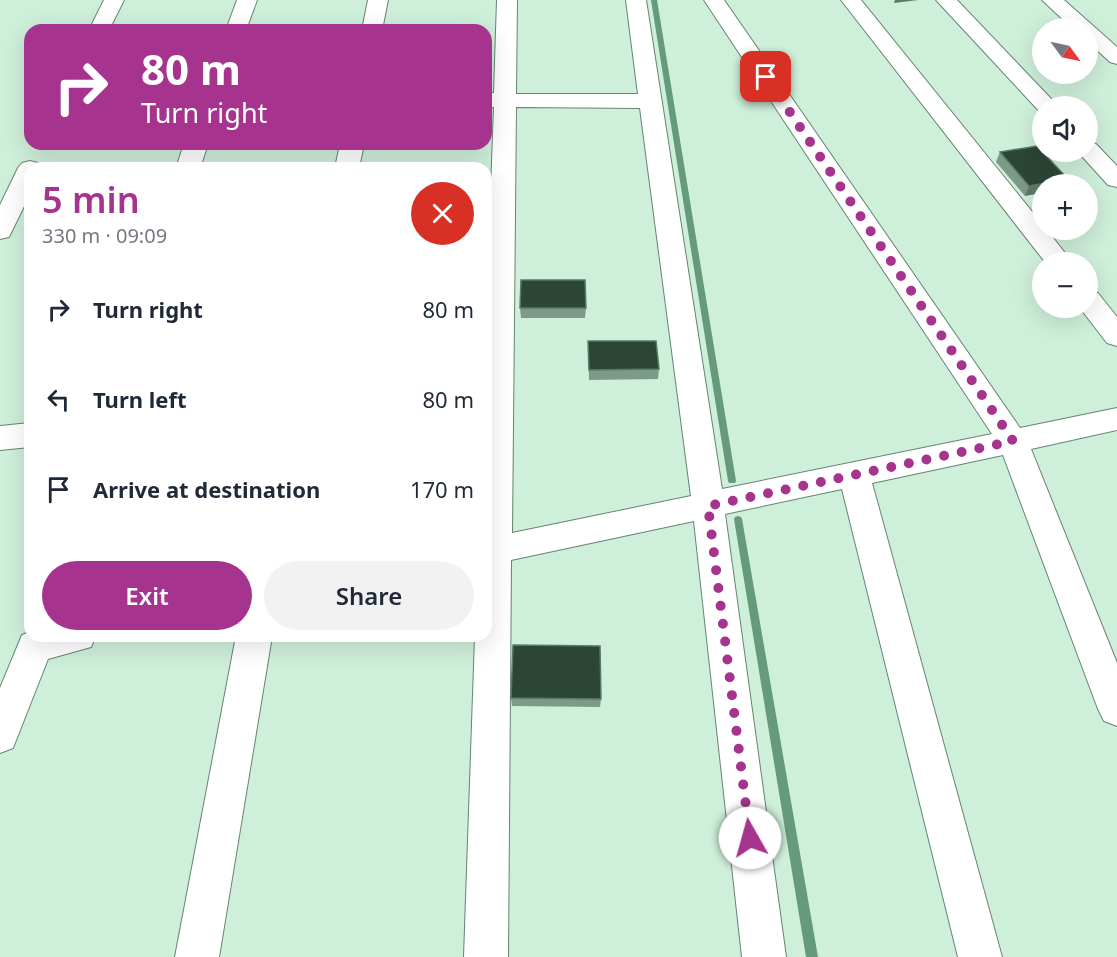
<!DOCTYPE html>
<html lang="en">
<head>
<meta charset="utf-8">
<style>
	body { margin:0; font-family:"Noto Sans",sans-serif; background:#f2f2f3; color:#1f2937; height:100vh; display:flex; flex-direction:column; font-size:22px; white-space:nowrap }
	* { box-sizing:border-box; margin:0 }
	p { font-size:20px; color:#747a83 }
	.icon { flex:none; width:33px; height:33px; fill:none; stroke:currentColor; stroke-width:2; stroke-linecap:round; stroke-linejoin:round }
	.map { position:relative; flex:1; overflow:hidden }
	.side { position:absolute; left:24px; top:162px; width:468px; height:480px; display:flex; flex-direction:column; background:#fff; border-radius:18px; box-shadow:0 6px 24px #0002 }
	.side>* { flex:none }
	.banner { position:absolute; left:24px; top:24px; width:468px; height:126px; border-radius:18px; box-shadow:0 6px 24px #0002; background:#a6348e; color:#fff; overflow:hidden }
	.needle { width:39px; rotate:123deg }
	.controls { position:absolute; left:1032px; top:18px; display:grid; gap:12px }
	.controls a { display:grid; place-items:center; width:66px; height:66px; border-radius:50%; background:#fff; box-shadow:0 6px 24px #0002; font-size:30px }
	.pin { position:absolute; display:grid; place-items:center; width:51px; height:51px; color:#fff; margin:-26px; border-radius:12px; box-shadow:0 3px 9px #0006 }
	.me { position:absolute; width:66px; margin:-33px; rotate:353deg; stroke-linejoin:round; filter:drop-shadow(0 0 4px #0008) }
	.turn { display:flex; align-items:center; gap:21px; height:126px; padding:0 18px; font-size:27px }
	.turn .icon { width:78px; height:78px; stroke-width:2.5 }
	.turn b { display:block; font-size:42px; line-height:51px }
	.round { display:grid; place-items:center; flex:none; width:63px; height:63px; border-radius:32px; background:#f2f2f3 }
	.overview { display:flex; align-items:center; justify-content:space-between; height:102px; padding:0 18px }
	h1 { font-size:36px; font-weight:600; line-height:45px; color:#a6348e }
	.button { display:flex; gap:12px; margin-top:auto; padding:12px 18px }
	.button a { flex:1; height:69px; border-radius:36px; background:#a6348e; color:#fff; font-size:24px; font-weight:600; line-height:69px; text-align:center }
	.button a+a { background:#f2f2f3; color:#1f2937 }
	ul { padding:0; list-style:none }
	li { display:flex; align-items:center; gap:18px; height:90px; padding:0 18px }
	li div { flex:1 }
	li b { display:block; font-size:22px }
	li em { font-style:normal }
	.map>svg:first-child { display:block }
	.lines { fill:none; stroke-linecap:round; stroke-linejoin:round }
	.stream { fill:#659b7b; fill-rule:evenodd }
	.street-casing { stroke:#668472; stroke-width:2 }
	.street { fill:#fff; fill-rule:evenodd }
	.wall { fill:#7c9a88 }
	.shaded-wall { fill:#5c7967 }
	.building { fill:#2b4636; stroke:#5c7967; stroke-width:1.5 }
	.route { stroke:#a6348e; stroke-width:10; stroke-dasharray:0 18 }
</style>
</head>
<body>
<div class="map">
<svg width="1117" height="957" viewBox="0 0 1117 957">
	<rect width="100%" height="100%" fill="#ceefda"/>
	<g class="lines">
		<!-- stream -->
		<g class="stream">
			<polygon points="651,0 657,0 736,481 735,483 729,483 728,481"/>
			<polygon points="738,516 741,517 742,519 818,957 806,957 734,519 735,517"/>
		</g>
		<!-- street casing -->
		<g class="street-casing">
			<g id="street">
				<polygon points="104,0 124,0 109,30 89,30"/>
				<polygon points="237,0 257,0 246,30 226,30"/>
				<polygon points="368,0 388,0 382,30 362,30"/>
				<path d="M497,0H517L516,94H638L626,0H646L722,489L992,434L704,0H724L1020,428L1117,408V430L1031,449L1117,663V726L1104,721L1098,709L1003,455L872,483L1002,957H958L842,489L725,514L786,957H742L694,521L511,560L508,957H464L475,636H486V325L494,107H486V93H494ZM516,107L640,108L691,496L512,533Z"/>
				<polygon points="841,0 861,0 1042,224 1042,230 1047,230 1072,262 1045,262"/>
				<polygon points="936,0 957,0 1058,106 1042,106 1042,112 1039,111"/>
				<polygon points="1042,0 1064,0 1117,47 1117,64 1110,62 1088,42 1088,28 1072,28"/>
				<polygon points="1088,142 1096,144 1117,166 1117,187 1108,185 1078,152 1088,152"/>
				<polygon points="184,144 208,144 200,168 176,168"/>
				<polygon points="340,144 364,144 359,168 335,168"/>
				<polygon points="30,161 38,163 42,168 30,168 30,194 9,237 0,239 0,205 18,168 22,163"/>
				<polygon points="1088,290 1098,293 1117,317 1117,346 1107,343 1080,308 1088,308"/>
				<polygon points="30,423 30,447 0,450 0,426"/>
				<polygon points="30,632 30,636 96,636 91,647 48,659 13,748 0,753 0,688 22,635"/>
				<polygon points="236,636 272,636 219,957 175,957"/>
			</g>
		</g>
		<!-- street -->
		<use href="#street" class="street"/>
	</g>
	<!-- wall -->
	<g class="wall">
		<polygon points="1000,152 1068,179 1065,184 1042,184 1025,196 996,162"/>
		<polygon points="520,308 586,308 585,318 521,318"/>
		<polygon points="588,341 659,369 658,379 589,380"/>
		<polygon points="511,698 601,699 600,707 512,706"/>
	</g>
	<!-- shaded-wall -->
	<g class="shaded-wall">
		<polygon points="895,0 918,0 894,3"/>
		<polygon points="1068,179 1065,184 1042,184 1042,193 1025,196 1029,186"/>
	</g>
	<!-- building -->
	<g class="building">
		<polygon points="1037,146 1068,179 1029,186 1000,152"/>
		<polygon points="521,280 585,280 586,308 520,308"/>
		<polygon points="588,341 656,341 659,369 589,370"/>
		<polygon points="513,645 600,646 601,699 511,698"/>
	</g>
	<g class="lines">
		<!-- route -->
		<polyline class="route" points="750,838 708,506 1013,441 766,77"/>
	</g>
</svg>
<div class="controls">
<a><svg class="needle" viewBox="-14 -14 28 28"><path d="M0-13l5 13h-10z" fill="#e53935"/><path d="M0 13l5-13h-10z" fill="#747a83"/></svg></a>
<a><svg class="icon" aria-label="sound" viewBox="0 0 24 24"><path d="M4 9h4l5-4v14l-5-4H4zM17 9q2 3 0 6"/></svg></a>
<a>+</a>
<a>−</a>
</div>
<div class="pin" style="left:766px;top:77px;background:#d93025"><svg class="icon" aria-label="arrive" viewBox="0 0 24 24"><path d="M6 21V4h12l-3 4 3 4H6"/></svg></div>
<svg class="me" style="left:750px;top:838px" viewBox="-20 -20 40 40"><circle r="19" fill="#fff"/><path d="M0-13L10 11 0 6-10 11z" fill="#a6348e"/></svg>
<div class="banner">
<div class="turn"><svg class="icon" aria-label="right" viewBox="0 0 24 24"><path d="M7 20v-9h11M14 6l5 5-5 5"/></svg><div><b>80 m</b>Turn right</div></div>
</div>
<section class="side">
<div class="overview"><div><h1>5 min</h1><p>330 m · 09:09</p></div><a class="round" style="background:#d93025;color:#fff"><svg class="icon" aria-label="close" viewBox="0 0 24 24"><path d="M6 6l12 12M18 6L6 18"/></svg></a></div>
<ul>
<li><svg class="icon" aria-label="right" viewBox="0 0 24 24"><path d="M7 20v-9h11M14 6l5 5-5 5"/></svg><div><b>Turn right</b></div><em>80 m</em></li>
<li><svg class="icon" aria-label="left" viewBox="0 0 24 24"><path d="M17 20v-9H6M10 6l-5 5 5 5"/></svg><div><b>Turn left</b></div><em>80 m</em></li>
<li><svg class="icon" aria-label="arrive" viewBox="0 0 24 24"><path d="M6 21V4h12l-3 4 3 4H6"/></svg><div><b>Arrive at destination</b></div><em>170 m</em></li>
</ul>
<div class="button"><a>Exit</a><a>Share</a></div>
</section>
</div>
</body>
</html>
